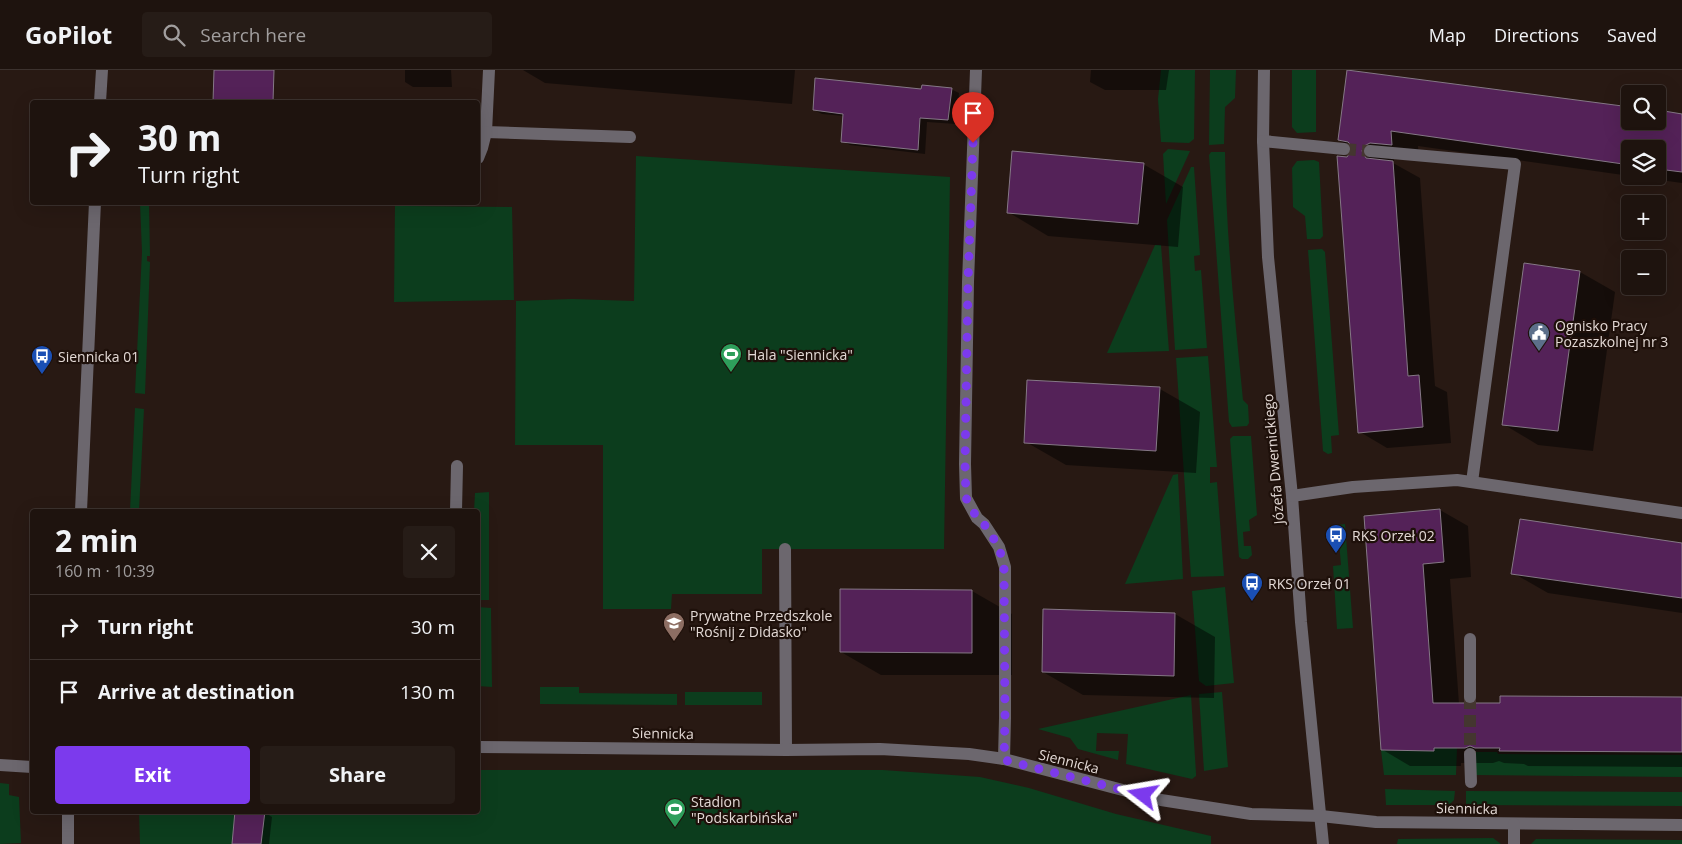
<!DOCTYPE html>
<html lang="en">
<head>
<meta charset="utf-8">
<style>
	body { margin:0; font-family:"Open Sans",sans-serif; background:#261c17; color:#f1f3f6; height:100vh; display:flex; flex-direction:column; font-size:19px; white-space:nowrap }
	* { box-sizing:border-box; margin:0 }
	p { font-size:16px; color:#a19e9e }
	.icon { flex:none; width:28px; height:28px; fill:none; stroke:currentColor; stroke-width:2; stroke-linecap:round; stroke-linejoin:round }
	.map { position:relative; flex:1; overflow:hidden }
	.side { position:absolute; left:30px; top:439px; width:450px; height:305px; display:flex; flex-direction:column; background:#1e130e; border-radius:5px; box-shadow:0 5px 20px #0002,0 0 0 1px #3c322e }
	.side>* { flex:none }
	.guide { position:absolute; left:30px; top:30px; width:450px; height:105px; border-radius:5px; box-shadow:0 5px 20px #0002,0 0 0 1px #3c322e; background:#1e130e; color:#f1f3f6; overflow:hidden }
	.controls { position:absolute; left:1621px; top:15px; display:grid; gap:10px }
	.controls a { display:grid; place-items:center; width:45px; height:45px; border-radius:5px; background:#1e130e; box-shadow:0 5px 20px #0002,0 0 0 1px #3c322e; font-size:25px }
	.pin { position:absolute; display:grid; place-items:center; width:42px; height:42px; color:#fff; margin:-51px -21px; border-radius:50% 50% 50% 0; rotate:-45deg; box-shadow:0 0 5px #0007 }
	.pin .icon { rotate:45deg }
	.me { position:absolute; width:55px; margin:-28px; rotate:284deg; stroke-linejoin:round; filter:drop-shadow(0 0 4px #0008) }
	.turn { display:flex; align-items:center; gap:18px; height:105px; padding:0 25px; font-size:22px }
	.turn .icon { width:65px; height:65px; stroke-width:2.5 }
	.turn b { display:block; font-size:35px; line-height:42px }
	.round { display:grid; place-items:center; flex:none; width:52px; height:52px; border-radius:5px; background:#261c17 }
	.headline { display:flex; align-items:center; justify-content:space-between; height:85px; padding:0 25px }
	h1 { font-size:30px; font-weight:700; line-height:38px }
	.action { display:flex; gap:10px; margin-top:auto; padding:10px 25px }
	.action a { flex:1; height:58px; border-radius:5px; background:#7c3aed; color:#fff; font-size:20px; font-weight:700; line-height:58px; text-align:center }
	.action a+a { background:#261c17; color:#f1f3f6 }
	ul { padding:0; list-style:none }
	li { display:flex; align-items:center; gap:15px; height:65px; padding:0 25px; border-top:1px solid #3c322e }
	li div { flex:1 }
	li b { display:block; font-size:19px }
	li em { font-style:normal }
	header { display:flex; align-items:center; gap:30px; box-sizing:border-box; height:70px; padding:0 25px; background:#1e130e; border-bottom:1px solid #3c322e }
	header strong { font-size:24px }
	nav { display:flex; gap:28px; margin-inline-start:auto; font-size:18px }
	.search { width:350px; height:45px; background:#261c17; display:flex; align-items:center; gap:12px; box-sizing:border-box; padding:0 18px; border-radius:5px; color:#a19e9e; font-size:19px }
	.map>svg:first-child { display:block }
	.green { fill:#0c3d1d }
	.shadow { fill:#0007 }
	.building { fill:#542258; stroke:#857886 }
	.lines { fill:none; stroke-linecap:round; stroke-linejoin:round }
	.minor-tunnel { stroke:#443630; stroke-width:12; stroke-dasharray:12 6; stroke-linecap:butt }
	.minor { stroke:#6c676e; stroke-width:12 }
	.route { stroke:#7c3aed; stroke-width:9; stroke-dasharray:0 16.2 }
	.labels { text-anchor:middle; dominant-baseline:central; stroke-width:4.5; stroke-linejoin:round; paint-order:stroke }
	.poi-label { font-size:14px; fill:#e3d9d5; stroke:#1e100a; text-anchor:start }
	.street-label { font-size:14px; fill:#e3d9d5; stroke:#1e100a }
</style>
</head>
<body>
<header>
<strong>GoPilot</strong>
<div class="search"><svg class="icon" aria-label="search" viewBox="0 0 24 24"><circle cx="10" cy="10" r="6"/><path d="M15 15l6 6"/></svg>Search here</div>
<nav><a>Map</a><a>Directions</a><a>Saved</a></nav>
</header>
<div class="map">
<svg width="1682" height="774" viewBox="0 0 1682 774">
	<rect width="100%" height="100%" fill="#281913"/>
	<!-- green -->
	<g class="green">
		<polygon points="1161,0 1195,0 1194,69 1189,73 1161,72 1158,29"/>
		<polygon points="1210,0 1236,0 1235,28 1225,37 1224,74 1209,75"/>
		<polygon points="1292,0 1316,0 1316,62 1297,63 1292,57"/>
		<polygon points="1168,79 1190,81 1166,134 1163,84"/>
		<path d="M1211,82H1225C1226,165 1235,248 1243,330L1248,335L1249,353L1247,356L1232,357L1229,352L1209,85Z"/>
		<polygon points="636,86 950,107 944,479 762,479 762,524 672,524 671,539 603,539 603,375 515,375 516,231 572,229 634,231"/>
		<polygon points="1314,90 1319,92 1323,166 1320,169 1307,169 1305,146 1293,137 1292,98 1297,91"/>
		<polygon points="1191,97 1194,97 1200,185 1194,186 1195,201 1201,200 1207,278 1175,280 1167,150"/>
		<polygon points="140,133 149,133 150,186 147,186 147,191 150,192 145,324 135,323 142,182"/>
		<polygon points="395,133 402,133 403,136 512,137 514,230 394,232"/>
		<polygon points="1155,175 1161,175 1169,281 1107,283"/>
		<polygon points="1322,179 1325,182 1339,365 1331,366 1332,383 1328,384 1323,381 1308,180"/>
		<polygon points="1208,286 1217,397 1210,397 1210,413 1217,412 1224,506 1191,507 1176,288"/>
		<polygon points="135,338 144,339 139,441 130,441"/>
		<polygon points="1233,366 1251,366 1257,445 1249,450 1250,461 1243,462 1244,476 1251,476 1252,485 1248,489 1242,489 1239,487 1230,369"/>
		<polygon points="1178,404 1183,509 1125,514 1173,405"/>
		<polygon points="489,422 489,530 478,530 478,441 474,441 475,423"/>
		<polygon points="1345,454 1353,558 1337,559 1333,496 1341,495 1339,471 1331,471 1330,456"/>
		<polygon points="1225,517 1234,613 1206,616 1199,611 1192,521"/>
		<polygon points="478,537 491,538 492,617 478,616"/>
		<polygon points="540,617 579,617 579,623 677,624 677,635 540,634"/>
		<rect x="685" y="622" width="77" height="13"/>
		<polygon points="1222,622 1228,697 1204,701 1199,624"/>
		<polygon points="1191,625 1196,703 1196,706 1192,709 1126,694 1128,664 1097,663 1096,681 1119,681 1118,690 1078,679 1070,668 1038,659"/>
		<polygon points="1434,678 1457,678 1456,705 1384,705 1381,680 1433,681"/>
		<polygon points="1475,682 1497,682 1498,684 1682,685 1682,707 1475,705"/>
		<polygon points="478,700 883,700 980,707 1029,718 1116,744 1211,766 1211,774 140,774 139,741 478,741"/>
		<polygon points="0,713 9,714 9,725 19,727 21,773 0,774"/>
		<polygon points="1385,719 1455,721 1454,730 1449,735 1386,735"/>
		<polygon points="1466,721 1682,722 1682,736 1466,735"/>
		<polygon points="1493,768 1501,774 1397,774 1398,769"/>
		<polygon points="1536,769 1682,770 1682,774 1531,774"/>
	</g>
	<!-- shadow -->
	<g class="shadow">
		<polygon points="405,0 451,0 452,17 413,17 405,12"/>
		<polygon points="523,0 795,0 792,34 545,13"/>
		<polygon points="1091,0 1169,0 1166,20 1105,20 1090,12"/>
		<polygon points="1349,0 1630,38 1630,51 1658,51 1658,42 1682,45 1682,113 1631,106 1658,106 1658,79 1630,79 1630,106 1418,76 1419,90 1394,89 1393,93 1420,108 1435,316 1447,322 1451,373 1387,378 1360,362 1347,88 1353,81 1353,78 1339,70"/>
		<polygon points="951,19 959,23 956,54 927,52 925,84 850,75 842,71 844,46 822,44 814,40 922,20"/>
		<polygon points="1143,94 1183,117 1178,177 1048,166 1008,142"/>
		<polygon points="1580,202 1615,222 1593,381 1538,375 1503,354"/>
		<polygon points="1028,311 1160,319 1200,342 1196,403 1066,395 1026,372"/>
		<polygon points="1440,440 1468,456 1471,507 1450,509 1459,634 1469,636 1682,628 1682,697 1528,696 1524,694 1504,693 1499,691 1493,693 1461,693 1461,696 1410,696 1383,680 1365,447"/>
		<polygon points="1682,474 1682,543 1548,523 1513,503"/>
		<polygon points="972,521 1012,544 1012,605 881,605 841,582"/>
		<polygon points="1175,544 1215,567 1214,628 1083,625 1043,602"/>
		<polygon points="264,742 272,747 269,774 236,774"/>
	</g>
	<!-- building -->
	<g class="building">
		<polygon points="214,0 274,0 273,32 213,32"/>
		<polygon points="1347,0 1630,37 1630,51 1658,51 1658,40 1682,44 1682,102 1658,99 1658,79 1630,79 1630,95 1391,61 1392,75 1370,73 1364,76 1362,81 1366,88 1393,91 1408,306 1419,305 1423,357 1358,363 1337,86 1347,87 1352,80 1352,76 1348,72 1338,70"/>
		<polygon points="815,8 921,19 922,15 952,18 948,50 920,48 918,80 841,72 843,44 813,40"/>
		<polygon points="1012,81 1144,93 1138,154 1007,143"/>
		<polygon points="1524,193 1580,201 1558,361 1502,355"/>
		<polygon points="1027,310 1160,317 1156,381 1024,373"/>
		<polygon points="1440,439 1444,492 1423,494 1433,633 1465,633 1470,635 1475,633 1500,633 1500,626 1682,627 1682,682 1499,681 1500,678 1475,678 1470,676 1465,678 1434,678 1434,681 1381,680 1364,446"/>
		<polygon points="1520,449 1682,473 1682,528 1511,504"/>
		<polygon points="840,519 972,520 972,583 840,582"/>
		<polygon points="1043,539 1175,543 1174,606 1042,602"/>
		<polygon points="235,741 265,741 261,774 232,774"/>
	</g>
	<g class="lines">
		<!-- minor-tunnel -->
		<g class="minor-tunnel">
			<polyline points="1344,79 1370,81"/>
			<polyline points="1470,627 1470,684"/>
		</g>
		<!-- minor -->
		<g class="minor">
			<polyline points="489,0 486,62 630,67"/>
			<polyline points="976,0 968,212 965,394 966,428 977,448 984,454 999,477 1005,497 1005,648 1004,689"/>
			<polyline points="1264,0 1263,71 1268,187 1292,426 1301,552 1323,774"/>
			<polyline points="100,32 102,0"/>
			<polyline points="1263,71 1344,79"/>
			<polyline points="1370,81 1515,94 1472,412"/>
			<polyline points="478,88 482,78 486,62"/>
			<polyline points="1292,426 1353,417 1457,410 1682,443"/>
			<polyline points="81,441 95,132"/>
			<polyline points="456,441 457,396"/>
			<polyline points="785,479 786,680"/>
			<polyline points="1470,569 1470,627"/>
			<polyline points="478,677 786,680 880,679 969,684 1004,689 1161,730 1251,744 1321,746 1376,752 1682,755"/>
			<polyline points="1470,684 1471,712"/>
			<polyline points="0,695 32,697"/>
			<polyline points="68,774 68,741"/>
			<polyline points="1514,774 1514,754"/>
		</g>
	</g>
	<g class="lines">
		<!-- route -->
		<polyline class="route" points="973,73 968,212 965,394 966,428 977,448 984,454 999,477 1004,497 1005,648 1004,690 1143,725"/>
	</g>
	<!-- icons -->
	<defs>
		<g id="civic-pin" transform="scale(1.125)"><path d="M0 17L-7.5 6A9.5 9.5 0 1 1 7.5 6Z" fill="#5c6f8a" stroke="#1e100a"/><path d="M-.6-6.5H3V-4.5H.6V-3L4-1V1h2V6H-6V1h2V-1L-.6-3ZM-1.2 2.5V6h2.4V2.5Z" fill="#fff"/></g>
		<g id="stadium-pin" transform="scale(1.125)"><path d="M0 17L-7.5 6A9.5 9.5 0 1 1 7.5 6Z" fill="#2e9e5b" stroke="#1e100a"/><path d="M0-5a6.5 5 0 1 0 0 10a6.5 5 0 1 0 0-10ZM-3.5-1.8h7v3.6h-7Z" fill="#fff"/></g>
		<g id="bus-pin" transform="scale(1.125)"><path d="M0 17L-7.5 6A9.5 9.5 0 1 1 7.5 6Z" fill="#1a4fb4" stroke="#1e100a"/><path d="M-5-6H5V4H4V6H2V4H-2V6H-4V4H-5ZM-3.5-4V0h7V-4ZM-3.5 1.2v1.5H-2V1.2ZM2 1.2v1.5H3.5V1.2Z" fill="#fff"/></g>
		<g id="school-pin" transform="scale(1.125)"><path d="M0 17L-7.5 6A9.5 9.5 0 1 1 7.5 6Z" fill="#8d6e63" stroke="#1e100a"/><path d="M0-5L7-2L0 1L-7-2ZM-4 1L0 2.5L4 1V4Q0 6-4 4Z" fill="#fff"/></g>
	</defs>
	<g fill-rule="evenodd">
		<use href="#civic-pin" x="1539" y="263"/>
		<use href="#stadium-pin" x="731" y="284"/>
		<use href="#bus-pin" x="42" y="286"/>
		<use href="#bus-pin" x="1336" y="465"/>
		<use href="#bus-pin" x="1252" y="513"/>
		<use href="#school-pin" x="674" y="553"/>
		<use href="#stadium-pin" x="675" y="739"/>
	</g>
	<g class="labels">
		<!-- poi labels -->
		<g class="poi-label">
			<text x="1555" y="255">Ognisko Pracy<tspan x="1555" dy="16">Pozaszkolnej nr 3</tspan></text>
			<text x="747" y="284">Hala "Siennicka"</text>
			<text x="58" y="286">Siennicka 01</text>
			<text x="1352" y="465">RKS Orzeł 02</text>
			<text x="1268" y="513">RKS Orzeł 01</text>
			<text x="690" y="545">Prywatne Przedszkole<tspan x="690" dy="16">"Rośnij z Didasko"</tspan></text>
			<text x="691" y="731">Stadion<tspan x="691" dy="16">"Podskarbińska"</tspan></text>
		</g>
		<!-- street labels -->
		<g class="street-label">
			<text transform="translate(1273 389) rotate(-95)">Józefa Dwernickiego</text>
			<text transform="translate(663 663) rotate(1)">Siennicka</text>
			<text transform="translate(1069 691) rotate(14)">Siennicka</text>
			<text transform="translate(1467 738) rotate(1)">Siennicka</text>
		</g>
	</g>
</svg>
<div class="controls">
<a><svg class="icon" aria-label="search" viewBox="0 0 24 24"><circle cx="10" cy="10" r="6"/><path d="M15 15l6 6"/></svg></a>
<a><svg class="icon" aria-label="layers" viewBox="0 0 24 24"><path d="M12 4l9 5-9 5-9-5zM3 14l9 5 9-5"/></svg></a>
<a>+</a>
<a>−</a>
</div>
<div class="pin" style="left:973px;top:73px;background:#d93025"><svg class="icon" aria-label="arrive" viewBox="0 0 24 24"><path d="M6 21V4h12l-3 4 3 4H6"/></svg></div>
<svg class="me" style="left:1143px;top:725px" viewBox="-20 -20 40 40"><path d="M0-17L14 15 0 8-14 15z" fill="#7c3aed" stroke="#fff" stroke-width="4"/></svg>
<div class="guide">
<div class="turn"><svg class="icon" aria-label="right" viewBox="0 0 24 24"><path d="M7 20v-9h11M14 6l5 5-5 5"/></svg><div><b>30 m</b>Turn right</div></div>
</div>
<section class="side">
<div class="headline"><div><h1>2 min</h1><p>160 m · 10:39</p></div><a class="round"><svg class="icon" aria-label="close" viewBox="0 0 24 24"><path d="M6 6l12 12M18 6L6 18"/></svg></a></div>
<ul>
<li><svg class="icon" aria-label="right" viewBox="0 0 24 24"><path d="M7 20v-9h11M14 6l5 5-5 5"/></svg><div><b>Turn right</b></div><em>30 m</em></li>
<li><svg class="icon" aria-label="arrive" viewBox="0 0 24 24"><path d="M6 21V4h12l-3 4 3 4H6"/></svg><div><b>Arrive at destination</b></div><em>130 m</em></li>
</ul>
<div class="action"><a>Exit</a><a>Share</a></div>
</section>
</div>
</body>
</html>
